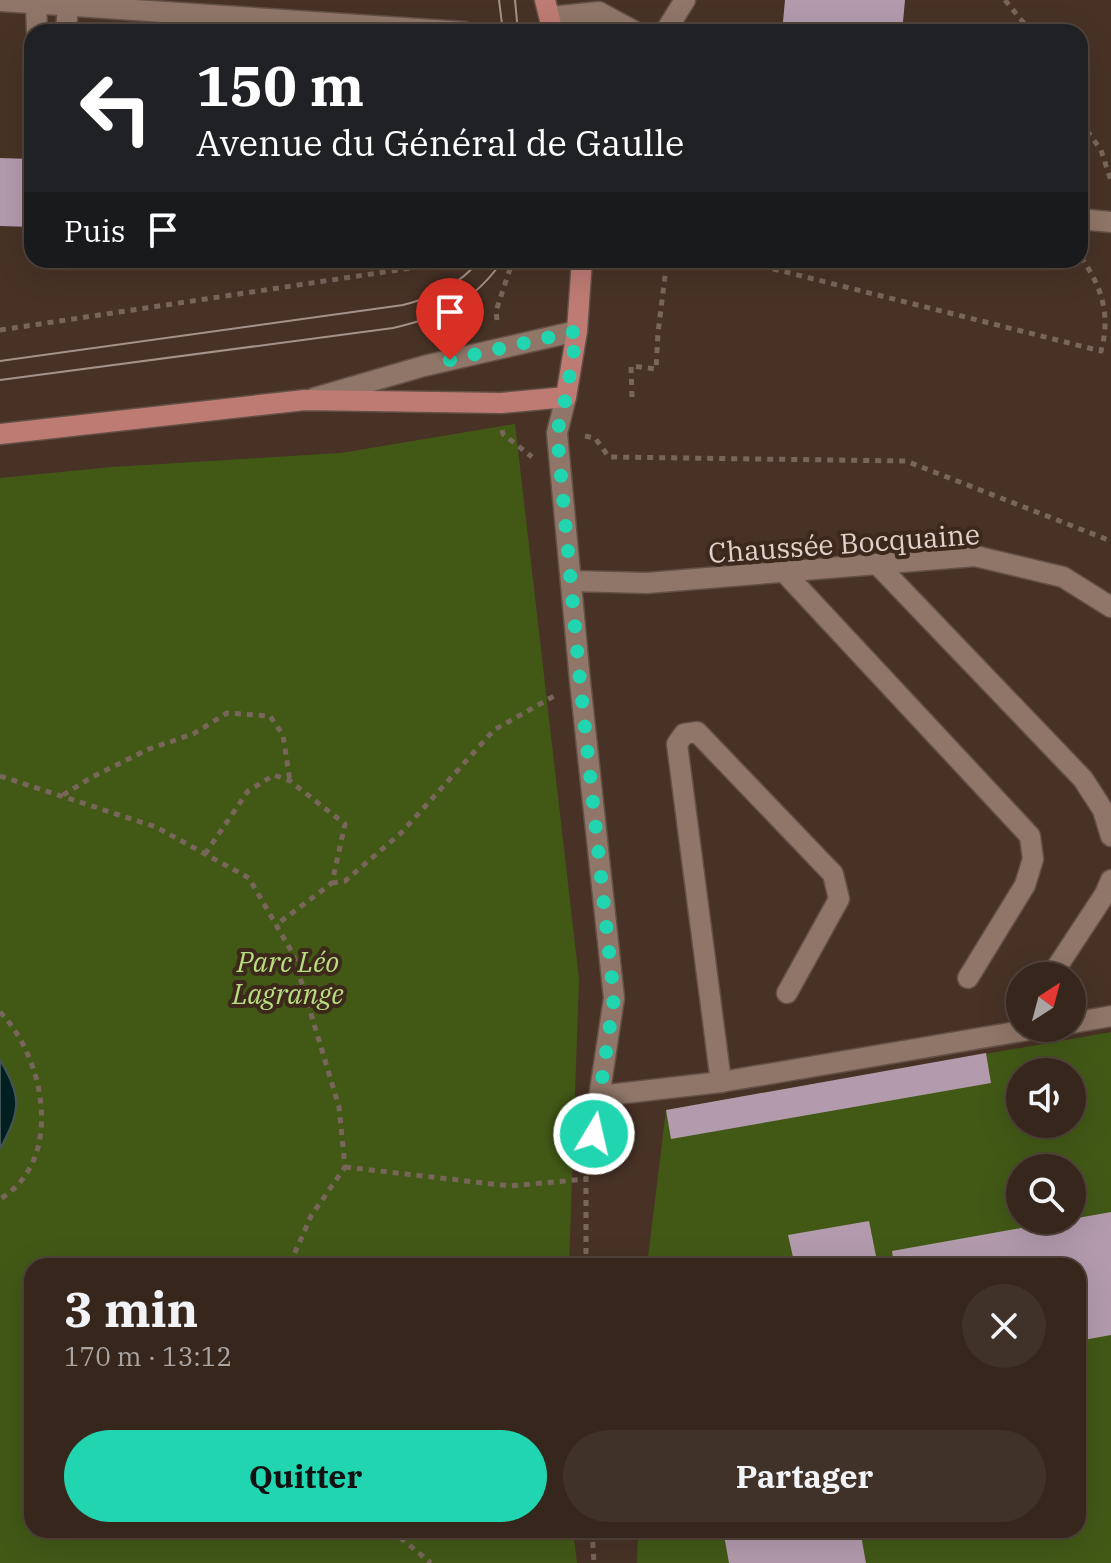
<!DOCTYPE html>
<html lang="fr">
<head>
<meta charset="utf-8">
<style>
	body { margin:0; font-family:"IBM Plex Serif",serif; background:#413229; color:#f1f3f6; height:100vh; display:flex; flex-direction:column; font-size:30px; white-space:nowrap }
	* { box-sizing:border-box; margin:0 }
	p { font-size:26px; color:#aaa5a3 }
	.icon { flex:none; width:44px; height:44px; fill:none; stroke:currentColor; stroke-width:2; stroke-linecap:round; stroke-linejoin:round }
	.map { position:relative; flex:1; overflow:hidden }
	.panel { position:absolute; left:24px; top:1258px; width:1062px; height:280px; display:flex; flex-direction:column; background:#36261c; border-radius:24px; box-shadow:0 8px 32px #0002,0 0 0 2px #50433b }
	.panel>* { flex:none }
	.banner { position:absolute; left:24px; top:24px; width:1064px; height:244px; border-radius:24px; box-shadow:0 8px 32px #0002,0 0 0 2px #50433b; background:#202124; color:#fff; overflow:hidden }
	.needle { width:52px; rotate:36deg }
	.tools { position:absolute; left:1006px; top:962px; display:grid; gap:16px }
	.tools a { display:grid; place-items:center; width:80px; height:80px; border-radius:50%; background:#36261c; box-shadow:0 8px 32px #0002,0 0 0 2px #50433b; font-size:40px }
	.pin { position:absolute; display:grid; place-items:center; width:68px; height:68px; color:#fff; margin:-82px -34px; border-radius:50% 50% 50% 0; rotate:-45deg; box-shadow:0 0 8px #0007 }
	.pin .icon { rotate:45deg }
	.me { position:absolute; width:88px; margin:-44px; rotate:9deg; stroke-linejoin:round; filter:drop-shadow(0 0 6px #0008) }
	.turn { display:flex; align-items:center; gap:28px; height:168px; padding:0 40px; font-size:36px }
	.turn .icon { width:104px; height:104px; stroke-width:2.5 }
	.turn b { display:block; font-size:56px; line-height:68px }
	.then { display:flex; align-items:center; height:76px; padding:0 40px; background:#0003; gap:16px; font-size:30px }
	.round { display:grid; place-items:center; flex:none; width:84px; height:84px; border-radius:42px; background:#413229 }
	.headline { display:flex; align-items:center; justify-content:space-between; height:136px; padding:0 40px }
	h1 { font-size:48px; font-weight:700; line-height:60px }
	.button { display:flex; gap:16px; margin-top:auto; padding:16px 40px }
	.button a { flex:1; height:92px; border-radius:48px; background:#21d5b0; color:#111; font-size:32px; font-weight:700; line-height:92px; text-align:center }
	.button a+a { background:#413229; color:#f1f3f6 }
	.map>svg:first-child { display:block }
	.green { fill:#425916; fill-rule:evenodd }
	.water { fill:#001f21; stroke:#435454; stroke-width:2 }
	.building { fill:#b39bad }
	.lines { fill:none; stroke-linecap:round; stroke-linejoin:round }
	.minor-casing { stroke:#635046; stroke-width:23 }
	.major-casing { stroke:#635046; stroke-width:23 }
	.path { stroke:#79665b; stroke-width:5; stroke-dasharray:6 6; stroke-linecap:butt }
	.minor { stroke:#8f7668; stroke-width:20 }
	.major { stroke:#bd7b73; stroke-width:20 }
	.tram { stroke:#a5938a; stroke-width:2 }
	.route { stroke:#21d5b0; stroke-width:14; stroke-dasharray:0 25.2 }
	.labels { text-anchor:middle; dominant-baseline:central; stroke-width:8; stroke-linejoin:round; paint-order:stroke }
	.street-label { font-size:28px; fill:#e0d1ca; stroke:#3d281c }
	.park-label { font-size:28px; font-style:italic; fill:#b9de80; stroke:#3d281c }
</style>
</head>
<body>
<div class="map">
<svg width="1111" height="1563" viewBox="0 0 1111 1563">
	<rect width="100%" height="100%" fill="#483226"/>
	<!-- green -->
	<g class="green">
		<polygon points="515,424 579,979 569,1266 32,1266 32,1530 573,1530 577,1563 0,1563 0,478 112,467 341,453"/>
		<path d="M1111,1032V1563H637L638,1530H1078V1266H647L666,1110ZM1020,1072H1072V1124H1020ZM1020,1168H1072V1220H1020Z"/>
	</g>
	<!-- water -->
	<path class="water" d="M0,1060C23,1098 20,1111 0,1149Z"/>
	<!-- building -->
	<g class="building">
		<polygon points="785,0 905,0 902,32 782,32"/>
		<polygon points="0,158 32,159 32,227 0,226"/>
		<polygon points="986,1053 991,1083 671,1139 666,1110"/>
		<polygon points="1111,1212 1111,1335 1078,1341 1078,1266 894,1266 892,1251"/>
		<polygon points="869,1221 878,1266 795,1266 788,1235"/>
		<polygon points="723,1530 860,1530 866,1563 729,1563"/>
	</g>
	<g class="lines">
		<!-- minor casing -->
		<g class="minor-casing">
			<g id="minor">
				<polyline points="0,1 464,32"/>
				<polyline points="36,3 37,32"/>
				<polyline points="550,17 599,12 636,32"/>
				<polyline points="66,32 68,5"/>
				<polyline points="665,32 685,0"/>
				<polyline points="1080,219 1111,222"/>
				<polyline points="566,397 557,433 580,681 614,998 597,1111"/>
				<polyline points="314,398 424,366 577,331"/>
				<polyline points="878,565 1083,779 1103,810 1111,836"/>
				<polyline points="785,573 1030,836 1033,859 1025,885 968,978"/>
				<polyline points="571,581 647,583 975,556 1063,577 1111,607"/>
				<polyline points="1053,973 1105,894 1111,880"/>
				<polyline points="1072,1023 1111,1016"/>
				<polyline points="721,1082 677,744 684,734 697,732 833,874 839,899 787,993"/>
				<polyline points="599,1096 721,1082 1040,1028"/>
			</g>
		</g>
		<!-- major casing -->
		<g class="major-casing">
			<g id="major">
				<polyline points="545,0 553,32"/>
				<polyline points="0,434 305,400 501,403 566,397 577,331 582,260"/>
			</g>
		</g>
		<!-- path -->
		<g class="path">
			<polyline points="1005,0 1031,32"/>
			<polyline points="1080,121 1101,150 1111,181"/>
			<path d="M738,260L1101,351C1111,314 1102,287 1080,256"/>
			<polyline points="497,320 496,311 513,260"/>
			<polyline points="0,330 444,263 496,260"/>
			<polyline points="632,397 631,366 656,369 658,333 667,260"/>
			<polyline points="502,430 503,434 532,457"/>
			<polyline points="585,436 595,438 609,457 906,461 1111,541"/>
			<polyline points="0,776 156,827 249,878 293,954 339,1107 345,1167 311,1216 289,1266"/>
			<polyline points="63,795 92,777 149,749 193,734 227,713 270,716 283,735 290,781"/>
			<polyline points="205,854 248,791 274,775 290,781 345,824 332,883 276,925"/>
			<polyline points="332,883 345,881 401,833 494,730 554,696"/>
			<path d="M0,1012C45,1058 65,1160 0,1199"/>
			<polyline points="345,1167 510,1186 586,1179"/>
			<polyline points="586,1266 586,1179 593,1136"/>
			<polyline points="391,1530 431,1563"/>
			<polyline points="592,1530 594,1563"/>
		</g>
		<!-- minor -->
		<use href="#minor" class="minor"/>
		<!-- major -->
		<use href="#major" class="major"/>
		<!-- tram -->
		<g class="tram">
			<polyline points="499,0 503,32"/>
			<polyline points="515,0 518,32"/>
			<path d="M0,361L403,305C434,297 459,285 480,260"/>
			<path d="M0,380L393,328C441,317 474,302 503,260"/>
		</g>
	</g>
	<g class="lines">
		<!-- route -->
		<polyline class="route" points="450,360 577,331 566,397 557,433 580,681 614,998 594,1134"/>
	</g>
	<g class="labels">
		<!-- street labels -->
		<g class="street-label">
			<text transform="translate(844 543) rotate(-4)">Chaussée Bocquaine</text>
		</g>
		<!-- park labels -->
		<g class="park-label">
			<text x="288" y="961">Parc Léo<tspan x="288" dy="32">Lagrange</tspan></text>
		</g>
	</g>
</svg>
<div class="tools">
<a><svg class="needle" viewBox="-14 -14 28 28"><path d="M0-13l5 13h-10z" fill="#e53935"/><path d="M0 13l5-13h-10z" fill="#aaa5a3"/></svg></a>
<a><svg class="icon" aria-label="sound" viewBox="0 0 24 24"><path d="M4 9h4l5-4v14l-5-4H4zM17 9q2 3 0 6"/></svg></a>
<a><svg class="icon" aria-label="search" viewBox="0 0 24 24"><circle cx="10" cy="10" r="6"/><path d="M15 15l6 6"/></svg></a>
</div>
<div class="pin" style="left:450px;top:360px;background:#d93025"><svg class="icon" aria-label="arrive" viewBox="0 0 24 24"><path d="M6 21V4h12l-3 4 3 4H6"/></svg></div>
<svg class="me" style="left:594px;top:1134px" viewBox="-20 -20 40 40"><circle r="17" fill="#21d5b0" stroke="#fff" stroke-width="3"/><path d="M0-11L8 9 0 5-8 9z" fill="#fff"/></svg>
<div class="banner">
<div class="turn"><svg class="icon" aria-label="left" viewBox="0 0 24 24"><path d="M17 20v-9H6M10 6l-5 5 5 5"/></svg><div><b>150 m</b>Avenue du Général de Gaulle</div></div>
<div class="then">Puis<svg class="icon" aria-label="arrive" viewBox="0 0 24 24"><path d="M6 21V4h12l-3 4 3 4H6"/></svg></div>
</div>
<section class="panel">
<div class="headline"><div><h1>3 min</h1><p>170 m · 13:12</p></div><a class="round"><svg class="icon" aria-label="close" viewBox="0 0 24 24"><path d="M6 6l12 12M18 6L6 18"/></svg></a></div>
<div class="button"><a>Quitter</a><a>Partager</a></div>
</section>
</div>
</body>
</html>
